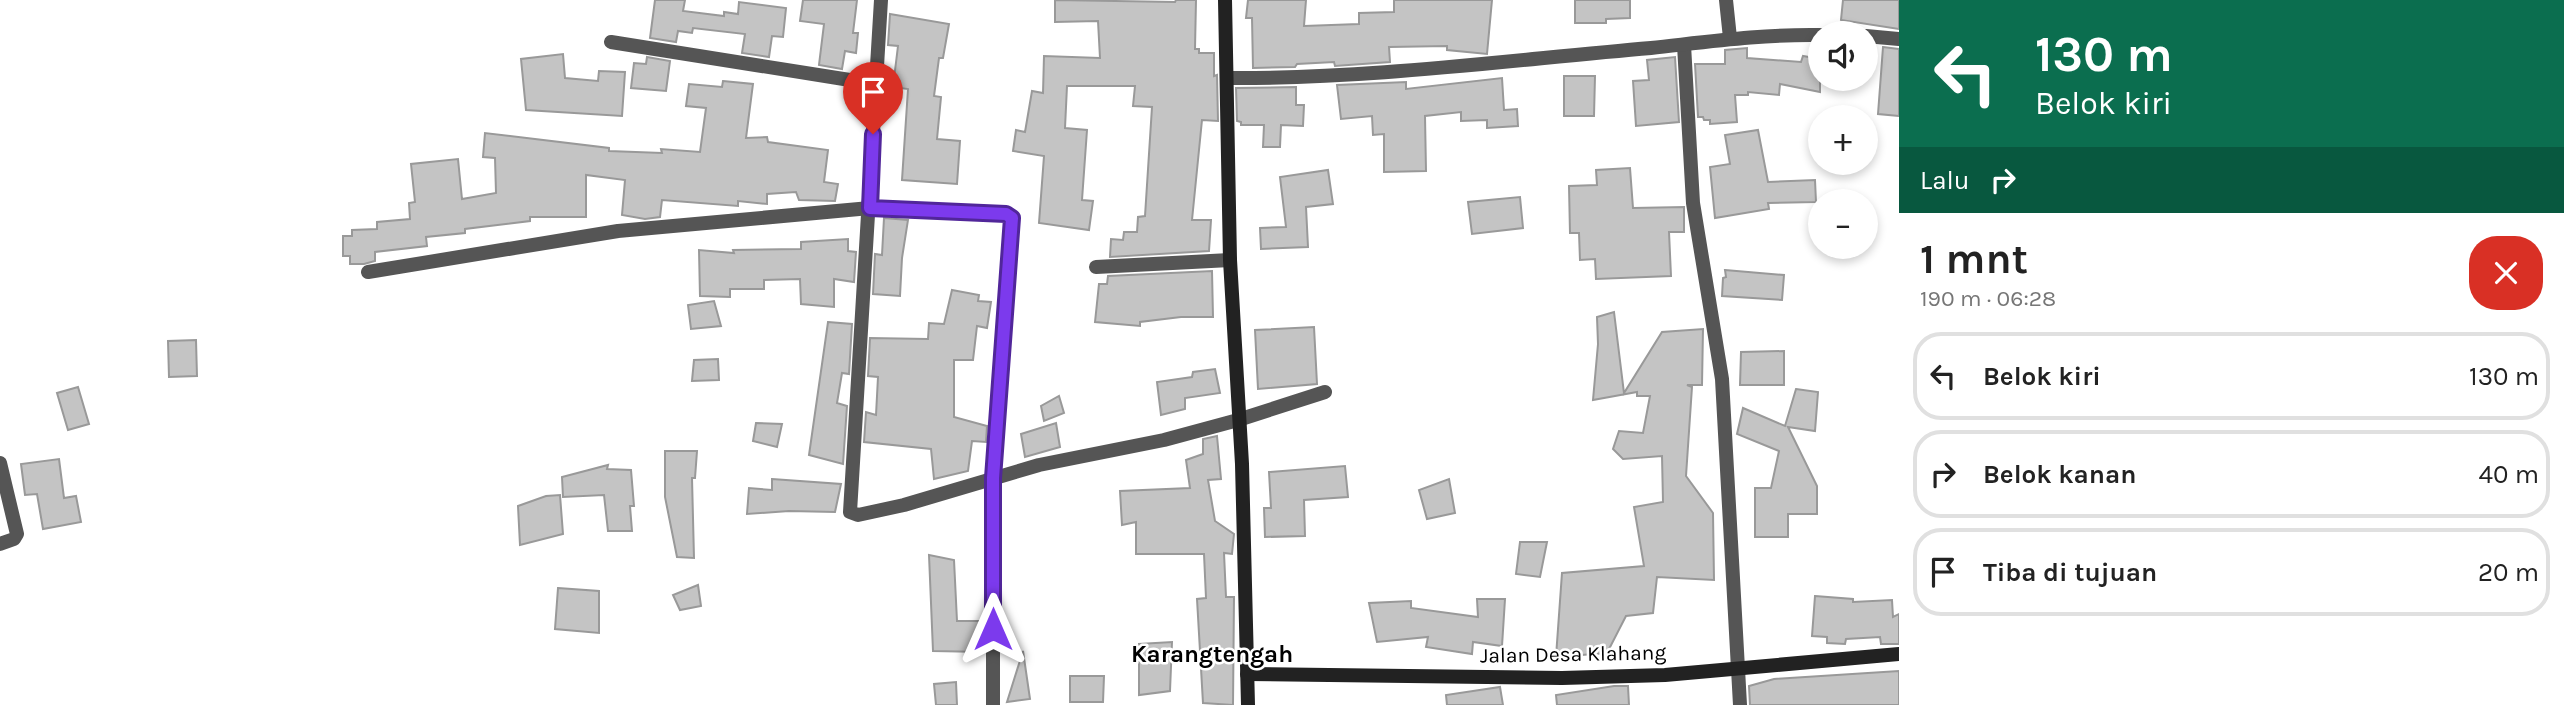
<!DOCTYPE html>
<html lang="id">
<head>
<meta charset="utf-8">
<style>
	body { margin:0; font-family:Karla,sans-serif; background:#f2f2f2; color:#222; height:100vh; display:flex; flex-direction:column; font-size:26px; white-space:nowrap }
	* { box-sizing:border-box; margin:0 }
	p { font-size:23px; color:#767676 }
	.icon { flex:none; width:38px; height:38px; fill:none; stroke:currentColor; stroke-width:2; stroke-linecap:round; stroke-linejoin:round }
	.map { position:relative; flex:1; overflow:hidden }
	.panel { display:flex; flex-direction:column; background:#fff; width:665px }
	.panel>* { flex:none }
	.banner { background:#0b6e4f; color:#fff; overflow:hidden }
	.controls { position:absolute; left:1808px; top:21px; display:grid; gap:14px }
	.controls a { display:grid; place-items:center; width:70px; height:70px; border-radius:50%; background:#fff; box-shadow:0 4px 10px #0003; font-size:35px }
	.pin { position:absolute; display:grid; place-items:center; width:60px; height:60px; color:#fff; margin:-72px -30px; border-radius:50% 50% 50% 0; rotate:-45deg; box-shadow:0 0 7px #0007 }
	.pin .icon { rotate:45deg }
	.me { position:absolute; width:77px; margin:-38px; rotate:0deg; stroke-linejoin:round; filter:drop-shadow(0 0 5px #0008) }
	.turn { display:flex; align-items:center; gap:24px; height:147px; padding:0 21px; font-size:32px }
	.turn .icon { width:91px; height:91px; stroke-width:2.5 }
	.turn b { display:block; font-size:49px; line-height:60px }
	.then { display:flex; align-items:center; height:66px; padding:0 21px; background:#0003; gap:14px; font-size:26px }
	.round { display:grid; place-items:center; flex:none; width:74px; height:74px; border-radius:28px; background:#f2f2f2 }
	.head { display:flex; align-items:center; justify-content:space-between; height:119px; padding:0 21px }
	h1 { font-size:42px; font-weight:700; line-height:52px }
	ul { padding:0; list-style:none }
	li { display:flex; align-items:center; gap:21px; height:88px; margin:0 14px 10px; padding:0 7px; border:4px solid #e0e0e0; border-radius:28px }
	li div { flex:1 }
	li b { display:block; font-size:26px }
	li em { font-style:normal }
	main { display:flex; flex:1; min-height:0 }
	.map>svg:first-child { display:block }
	.building { fill:#c4c4c4; stroke:#999; stroke-width:2 }
	.lines { fill:none; stroke-linecap:round; stroke-linejoin:round }
	.street { stroke:#555; stroke-width:14 }
	.secondary { stroke:#222; stroke-width:14 }
	.route-casing { stroke:#51269a; stroke-width:18 }
	.route { stroke:#7c3aed; stroke-width:12 }
	.labels { text-anchor:middle; dominant-baseline:central; stroke-width:5; stroke-linejoin:round; paint-order:stroke }
	.street-label { font-size:21px; fill:#000; stroke:#fff }
	.quarter-label { font-size:24px; font-weight:bold; fill:#000; stroke:#fff }
</style>
</head>
<body>
<main>
<div class="map">
<svg width="1899" height="705" viewBox="0 0 1899 705">
	<rect width="100%" height="100%" fill="#fff"/>
	<!-- building -->
	<g class="building">
		<polygon points="655,0 685,0 683,11 724,16 724,12 738,14 739,2 786,8 783,37 772,36 769,57 742,53 745,34 693,28 692,33 678,31 676,42 650,38"/>
		<polygon points="803,0 857,0 853,33 858,33 856,53 845,51 842,69 819,65 824,24 800,21"/>
		<polygon points="1055,0 1175,2 1176,0 1196,0 1195,49 1199,49 1199,53 1214,53 1214,76 1217,75 1218,121 1202,120 1192,220 1211,220 1209,251 1110,257 1111,239 1123,240 1124,232 1137,232 1138,217 1145,216 1152,107 1133,106 1135,86 1067,86 1065,128 1087,130 1082,200 1093,201 1089,230 1039,223 1044,156 1013,151 1016,130 1025,132 1032,91 1043,93 1044,56 1100,58 1098,21 1055,22"/>
		<polygon points="1248,0 1306,0 1304,26 1359,24 1359,13 1394,12 1394,0 1492,0 1487,54 1447,50 1447,46 1389,47 1390,62 1335,66 1334,62 1297,64 1295,67 1253,68 1252,18 1246,18"/>
		<polygon points="1575,0 1630,0 1630,18 1606,19 1606,23 1575,23"/>
		<polygon points="1843,0 1899,0 1899,29 1841,20"/>
		<polygon points="890,14 949,24 943,58 939,58 934,96 941,97 937,139 960,141 957,184 902,180 908,89 893,87 898,46 888,45"/>
		<polygon points="1883,47 1899,49 1899,116 1878,114"/>
		<polygon points="1747,48 1747,58 1801,62 1803,56 1820,59 1820,92 1780,84 1779,95 1748,92 1748,95 1735,95 1737,122 1710,124 1710,120 1704,120 1703,117 1698,117 1695,64 1725,64 1725,50"/>
		<polygon points="563,54 565,78 598,81 599,71 625,72 622,116 526,110 521,59"/>
		<polygon points="647,57 670,61 666,91 631,88 634,63 646,64"/>
		<polygon points="1675,57 1679,122 1636,126 1633,81 1649,80 1647,60"/>
		<polygon points="1564,76 1595,76 1594,116 1564,116"/>
		<polygon points="1502,78 1504,110 1517,109 1518,126 1487,128 1487,120 1461,121 1461,112 1425,116 1426,171 1384,172 1384,134 1373,135 1372,116 1341,119 1337,85 1406,82 1406,89"/>
		<polygon points="723,81 753,84 746,138 767,137 768,142 828,150 824,182 838,184 835,201 799,200 796,192 767,194 767,204 738,201 738,206 662,200 660,217 645,219 622,215 625,180 586,175 586,217 530,217 530,221 465,229 465,233 426,237 427,246 375,252 375,261 364,264 350,264 350,256 343,256 343,236 352,236 352,230 377,229 377,222 410,219 409,203 415,202 411,164 458,159 462,199 496,193 495,158 483,157 485,133 609,148 609,151 662,153 661,149 700,152 706,108 686,106 689,84 722,87"/>
		<polygon points="1296,87 1296,105 1304,105 1303,126 1281,125 1280,147 1263,147 1264,125 1241,125 1241,122 1237,121 1236,88"/>
		<polygon points="1758,130 1768,182 1815,180 1816,202 1768,203 1769,209 1715,218 1710,167 1730,164 1725,135"/>
		<polygon points="1630,168 1633,208 1684,207 1684,232 1669,232 1671,276 1596,279 1595,259 1580,260 1579,233 1570,233 1569,186 1597,185 1596,170"/>
		<polygon points="1328,170 1333,204 1306,207 1308,247 1261,249 1260,228 1286,227 1280,177"/>
		<polygon points="1520,197 1523,228 1472,234 1468,202"/>
		<polygon points="884,218 908,220 902,258 900,296 873,294 875,254 882,255"/>
		<polygon points="848,239 848,251 856,252 854,282 834,279 834,307 801,304 800,279 764,280 764,289 730,289 730,297 700,296 699,250 734,253 733,250 801,249 801,242"/>
		<polygon points="1725,270 1784,275 1782,300 1722,296 1723,278 1726,277"/>
		<polygon points="1212,271 1213,317 1181,317 1140,322 1140,326 1095,322 1099,284 1107,284 1108,276"/>
		<polygon points="952,290 979,295 978,301 991,302 987,328 977,326 973,360 954,360 954,417 987,426 986,442 972,441 968,471 934,479 931,449 864,442 866,412 876,415 878,377 868,376 870,338 928,339 929,323 944,324"/>
		<polygon points="714,301 721,326 691,329 688,305"/>
		<polygon points="1614,312 1624,393 1662,332 1703,329 1702,385 1687,385 1692,387 1686,476 1713,513 1714,580 1657,577 1653,613 1626,616 1607,653 1556,657 1562,573 1644,566 1634,507 1663,502 1662,456 1623,459 1613,449 1619,431 1643,433 1650,396 1637,396 1637,392 1593,400 1598,344 1597,317"/>
		<polygon points="828,322 852,324 849,374 842,373 837,403 847,406 843,464 809,455"/>
		<polygon points="1314,327 1317,384 1258,389 1255,330"/>
		<polygon points="196,340 197,376 169,377 168,341"/>
		<polygon points="1784,351 1784,385 1740,385 1741,352"/>
		<polygon points="718,359 719,380 692,381 694,360"/>
		<polygon points="1215,369 1220,393 1185,398 1185,409 1161,415 1157,382 1192,377 1193,372"/>
		<polygon points="78,387 89,424 68,430 57,393"/>
		<polygon points="1796,389 1818,392 1815,431 1788,427 1817,486 1817,514 1788,514 1788,537 1755,537 1755,488 1771,488 1779,451 1737,434 1743,408 1785,426"/>
		<polygon points="1059,396 1064,413 1044,421 1041,406"/>
		<polygon points="756,423 782,424 777,447 753,441"/>
		<polygon points="1056,423 1060,447 1025,457 1021,434"/>
		<polygon points="1217,436 1221,479 1208,480 1215,521 1234,534 1232,554 1224,553 1226,597 1234,597 1233,705 1203,703 1197,599 1206,598 1204,554 1136,554 1136,522 1122,525 1120,491 1190,488 1186,460 1203,454 1203,439"/>
		<polygon points="665,451 697,451 695,478 692,478 694,558 677,557 665,497"/>
		<polygon points="59,459 64,498 76,496 81,522 43,529 37,494 25,495 21,464"/>
		<polygon points="608,465 607,469 631,470 634,506 630,506 632,531 608,531 604,495 563,497 562,477"/>
		<polygon points="1345,466 1348,497 1304,500 1305,536 1265,537 1264,508 1271,508 1269,472"/>
		<polygon points="772,479 841,484 835,512 789,511 747,514 749,488 772,490"/>
		<polygon points="1449,479 1455,513 1427,519 1419,490"/>
		<polygon points="560,495 563,534 520,545 518,506 546,496"/>
		<polygon points="1520,542 1547,542 1540,577 1516,574"/>
		<polygon points="929,555 954,560 957,621 983,621 983,652 933,651"/>
		<polygon points="698,585 701,606 680,610 673,595"/>
		<polygon points="558,588 599,591 599,633 555,629"/>
		<polygon points="1815,596 1853,599 1853,602 1892,600 1893,617 1899,614 1899,644 1881,644 1880,637 1846,639 1845,644 1827,643 1827,637 1812,636"/>
		<polygon points="1477,599 1505,599 1502,646 1473,642 1472,654 1426,647 1428,637 1377,642 1369,603 1411,601 1411,608 1478,617"/>
		<polygon points="1172,642 1170,691 1139,695 1139,644"/>
		<polygon points="1023,651 1030,699 1007,702"/>
		<polygon points="1899,671 1899,705 1750,705 1749,686 1774,679"/>
		<polygon points="1070,676 1104,676 1103,702 1070,702"/>
		<polygon points="956,682 957,705 936,705 934,684"/>
		<polygon points="1614,686 1628,686 1629,705 1557,705 1556,695"/>
		<polygon points="1500,687 1503,705 1447,705 1446,695"/>
	</g>
	<g class="lines">
		<!-- street -->
		<g class="street">
			<polyline points="881,0 850,512 858,515 904,505 1039,465 1164,440 1238,420 1325,392"/>
			<polyline points="1726,0 1730,38"/>
			<polyline points="1866,36 1899,39"/>
			<polyline points="611,42 875,84"/>
			<polyline points="1684,45 1693,203 1722,379 1740,705"/>
			<path d="M1228,78C1369,79 1510,60 1651,48C1707,42 1763,34 1820,35"/>
			<polyline points="1096,267 1230,260"/>
			<polyline points="368,272 618,231 870,208 1006,214 1012,218 993,478 993,705"/>
			<polyline points="0,463 17,534 14,539 0,544"/>
		</g>
		<!-- secondary -->
		<g class="secondary">
			<polyline points="1225,0 1230,260 1242,464 1248,705"/>
			<polyline points="1247,674 1562,678 1665,675 1899,654"/>
		</g>
	</g>
	<g class="lines">
		<!-- route casing -->
		<g class="route-casing">
			<polyline id="route" points="873,134 870,208 1006,214 1012,218 993,478 993,629"/>
		</g>
		<!-- route -->
		<use href="#route" class="route"/>
	</g>
	<g class="labels">
		<!-- street labels -->
		<g class="street-label">
			<text transform="translate(1573 654) rotate(-1)">Jalan Desa Klahang</text>
		</g>
		<!-- quarter labels -->
		<g class="quarter-label">
			<text x="1212" y="654">Karangtengah</text>
		</g>
	</g>
</svg>
<div class="controls">
<a><svg class="icon" aria-label="sound" viewBox="0 0 24 24"><path d="M4 9h4l5-4v14l-5-4H4zM17 9q2 3 0 6"/></svg></a>
<a>+</a>
<a>−</a>
</div>
<div class="pin" style="left:873px;top:134px;background:#d93025"><svg class="icon" aria-label="arrive" viewBox="0 0 24 24"><path d="M6 21V4h12l-3 4 3 4H6"/></svg></div>
<svg class="me" style="left:993px;top:629px" viewBox="-20 -20 40 40"><path d="M0-17L14 15 0 8-14 15z" fill="#7c3aed" stroke="#fff" stroke-width="4"/></svg>
</div>
<section class="panel">
<div class="banner">
<div class="turn"><svg class="icon" aria-label="left" viewBox="0 0 24 24"><path d="M17 20v-9H6M10 6l-5 5 5 5"/></svg><div><b>130 m</b>Belok kiri</div></div>
<div class="then">Lalu<svg class="icon" aria-label="right" viewBox="0 0 24 24"><path d="M7 20v-9h11M14 6l5 5-5 5"/></svg></div>
</div>
<div class="head"><div><h1>1 mnt</h1><p>190 m · 06:28</p></div><a class="round" style="background:#d93025;color:#fff"><svg class="icon" aria-label="close" viewBox="0 0 24 24"><path d="M6 6l12 12M18 6L6 18"/></svg></a></div>
<ul>
<li><svg class="icon" aria-label="left" viewBox="0 0 24 24"><path d="M17 20v-9H6M10 6l-5 5 5 5"/></svg><div><b>Belok kiri</b></div><em>130 m</em></li>
<li><svg class="icon" aria-label="right" viewBox="0 0 24 24"><path d="M7 20v-9h11M14 6l5 5-5 5"/></svg><div><b>Belok kanan</b></div><em>40 m</em></li>
<li><svg class="icon" aria-label="arrive" viewBox="0 0 24 24"><path d="M6 21V4h12l-3 4 3 4H6"/></svg><div><b>Tiba di tujuan</b></div><em>20 m</em></li>
</ul>
</section>
</main>
</body>
</html>
